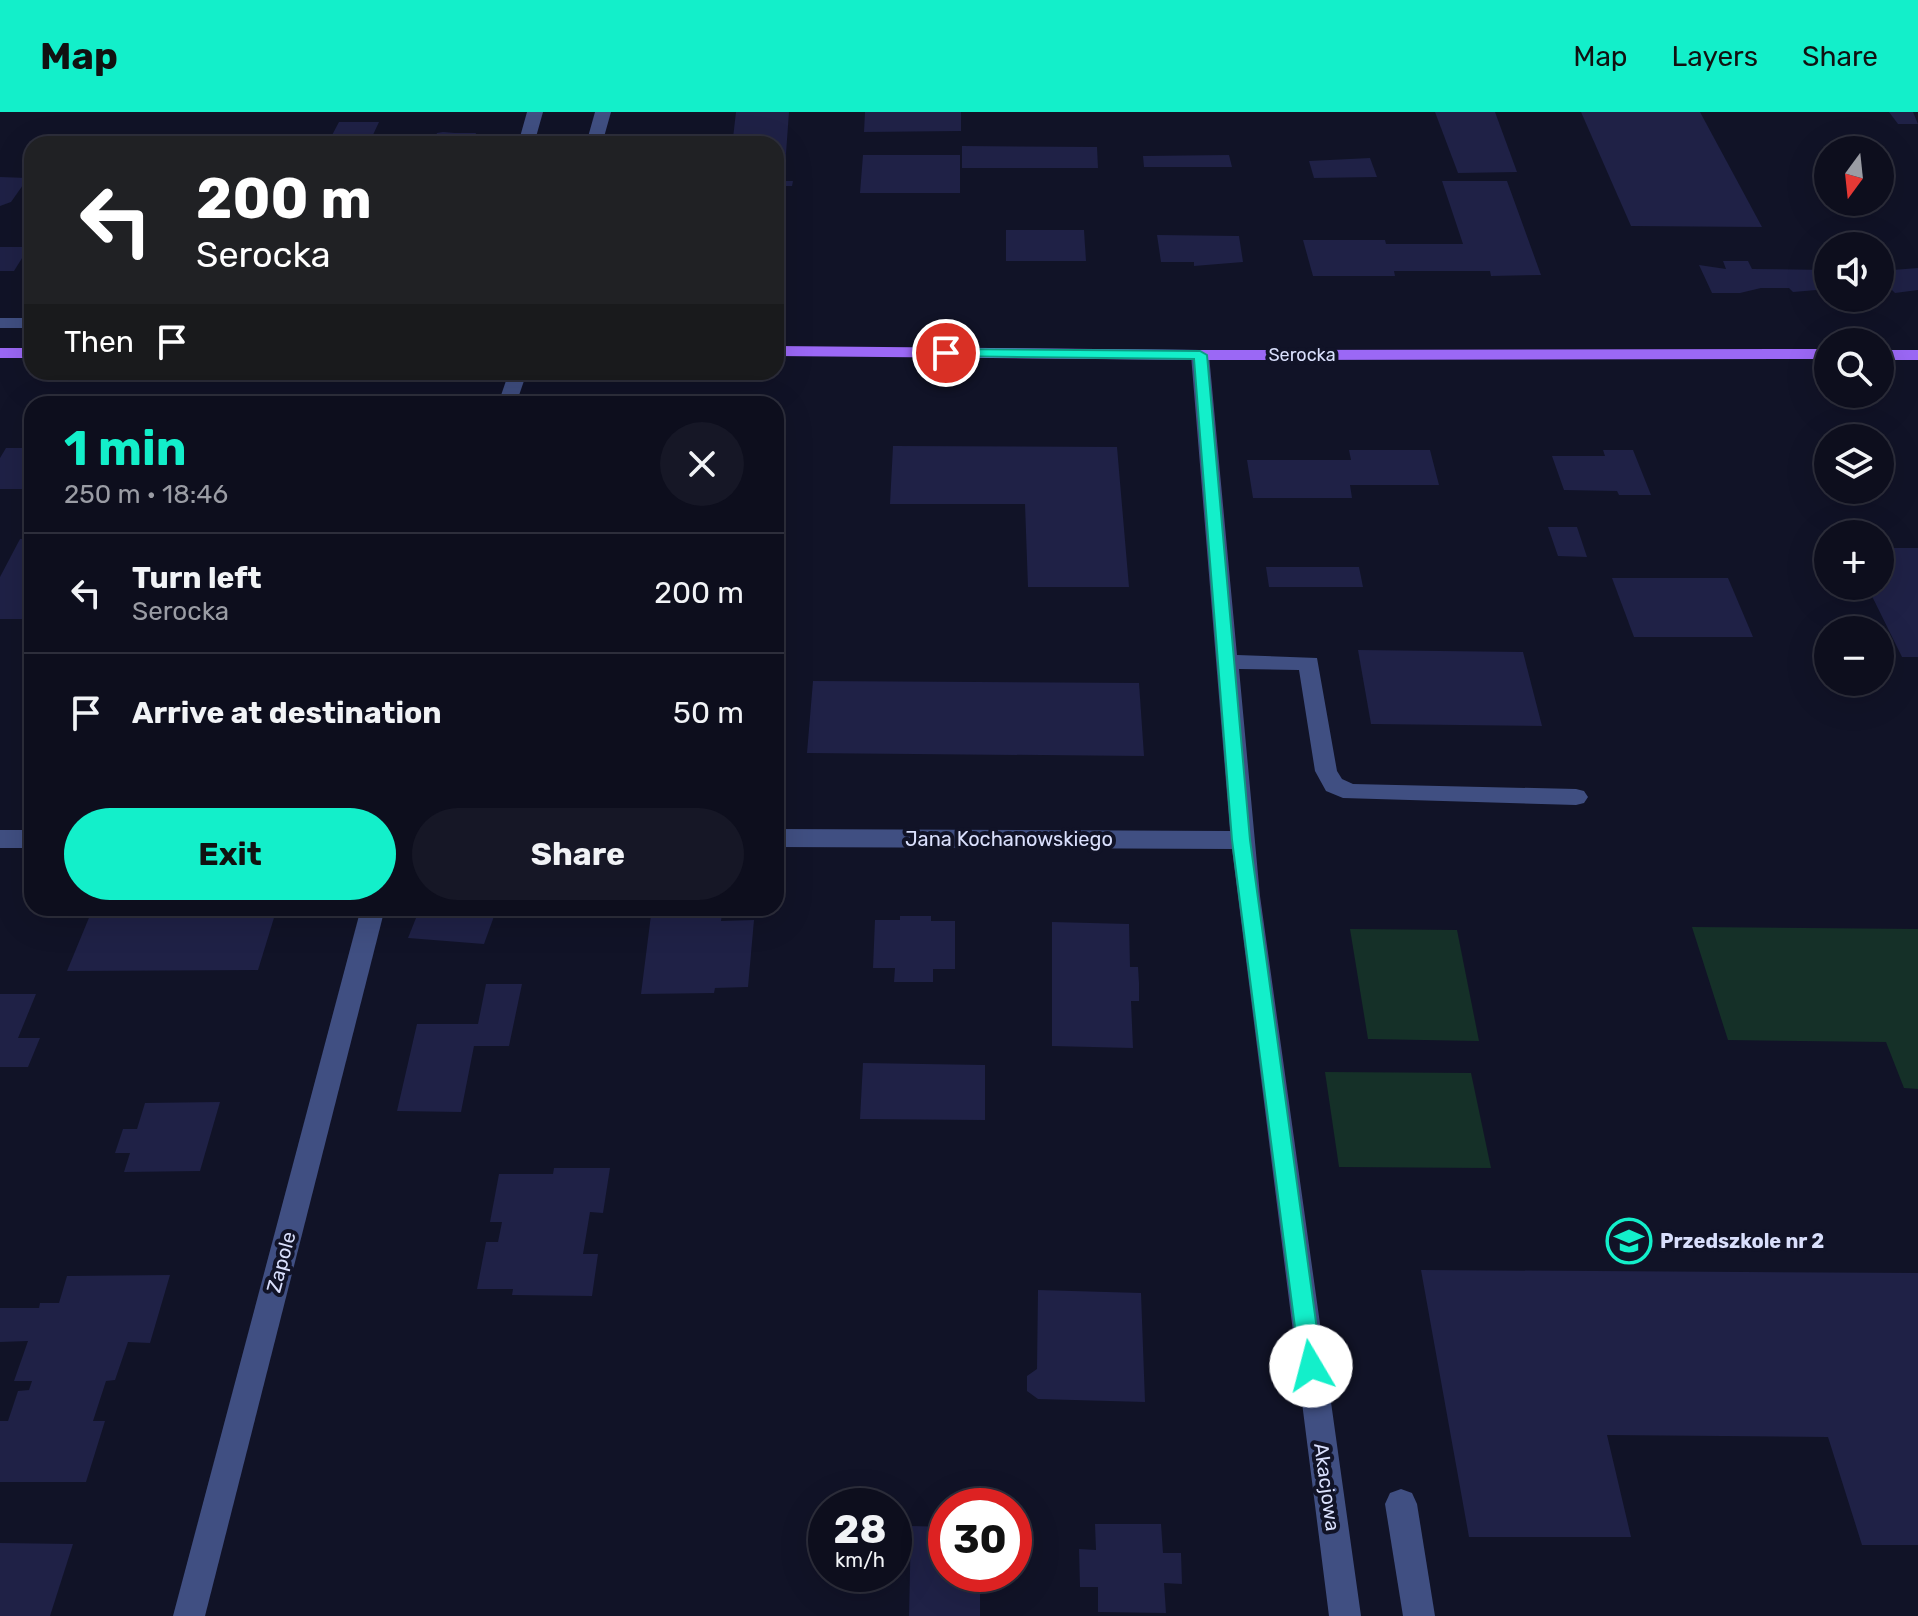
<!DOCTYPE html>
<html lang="en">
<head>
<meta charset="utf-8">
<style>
	body { margin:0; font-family:Rubik,sans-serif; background:#161726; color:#f1f3f6; height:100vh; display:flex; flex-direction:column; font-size:30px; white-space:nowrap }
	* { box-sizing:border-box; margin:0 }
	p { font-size:26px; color:#9a9ca4 }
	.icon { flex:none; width:44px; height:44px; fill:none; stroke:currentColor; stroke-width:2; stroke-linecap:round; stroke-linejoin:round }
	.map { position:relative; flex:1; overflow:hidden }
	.side { position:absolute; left:24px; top:284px; width:760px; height:520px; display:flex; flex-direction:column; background:#0d0e1d; border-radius:24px; box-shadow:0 8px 32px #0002,0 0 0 2px #2d2e3b }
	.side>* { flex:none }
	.top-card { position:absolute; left:24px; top:24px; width:760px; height:244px; border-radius:24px; box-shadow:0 8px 32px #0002,0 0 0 2px #2d2e3b; background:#202124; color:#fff; overflow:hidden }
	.needle { width:52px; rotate:195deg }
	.buttons { position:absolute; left:1814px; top:24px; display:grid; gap:16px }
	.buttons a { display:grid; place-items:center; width:80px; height:80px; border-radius:50%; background:#0d0e1d; box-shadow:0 8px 32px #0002,0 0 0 2px #2d2e3b; font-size:40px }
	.speed { position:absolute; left:808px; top:1376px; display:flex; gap:16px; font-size:40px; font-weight:700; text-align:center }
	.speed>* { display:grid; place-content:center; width:104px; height:104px; border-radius:50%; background:#0d0e1d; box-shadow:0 8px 32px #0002,0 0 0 2px #2d2e3b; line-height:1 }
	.speed small { font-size:20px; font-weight:400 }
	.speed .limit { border:12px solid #d22; background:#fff; color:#111 }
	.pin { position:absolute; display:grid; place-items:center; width:68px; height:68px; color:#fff; margin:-34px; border:4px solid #fff; border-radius:50%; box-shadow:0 2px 8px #0007 }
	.me { position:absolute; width:88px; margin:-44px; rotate:352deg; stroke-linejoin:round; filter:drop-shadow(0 0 6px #0008) }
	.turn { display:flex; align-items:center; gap:28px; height:168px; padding:0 40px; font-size:36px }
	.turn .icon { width:104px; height:104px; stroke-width:2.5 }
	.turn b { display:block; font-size:56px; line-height:68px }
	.then { display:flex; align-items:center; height:76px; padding:0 40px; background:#0003; gap:16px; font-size:30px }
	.round { display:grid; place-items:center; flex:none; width:84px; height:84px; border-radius:42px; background:#161726 }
	.summary { display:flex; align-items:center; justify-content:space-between; height:136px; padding:0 40px }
	h1 { font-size:48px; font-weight:700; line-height:60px; color:#13efca }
	.action { display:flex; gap:16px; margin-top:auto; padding:16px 40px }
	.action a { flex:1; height:92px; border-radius:48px; background:#13efca; color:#111; font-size:32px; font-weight:700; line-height:92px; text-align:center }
	.action a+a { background:#161726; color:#f1f3f6 }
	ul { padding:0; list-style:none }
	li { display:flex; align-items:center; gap:24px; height:120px; padding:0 40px; border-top:2px solid #2d2e3b }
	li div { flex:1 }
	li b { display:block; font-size:30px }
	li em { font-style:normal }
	header { display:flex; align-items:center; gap:48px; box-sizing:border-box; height:112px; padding:0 40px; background:#13efca; color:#111 }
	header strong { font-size:38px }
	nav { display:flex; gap:44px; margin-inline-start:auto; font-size:28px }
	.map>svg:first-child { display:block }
	.green { fill:#153028 }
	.building { fill:#1f2146 }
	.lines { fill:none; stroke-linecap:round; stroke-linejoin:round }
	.minor { fill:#404f82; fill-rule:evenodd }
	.major { fill:#9b68f5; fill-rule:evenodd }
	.route { fill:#13efca; stroke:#0c9b83; stroke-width:2 }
	.labels { text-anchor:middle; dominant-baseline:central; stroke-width:8; stroke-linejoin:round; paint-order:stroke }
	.far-street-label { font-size:18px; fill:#d9dffc; stroke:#111327 }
	.street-label { font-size:20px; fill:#d9dffc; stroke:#111327 }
	.poi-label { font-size:20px; font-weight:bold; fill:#d9dffc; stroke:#111327; text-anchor:start }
</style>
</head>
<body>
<header>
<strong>Map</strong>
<nav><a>Map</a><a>Layers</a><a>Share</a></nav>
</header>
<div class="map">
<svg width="1918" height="1504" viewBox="0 0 1918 1504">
	<rect width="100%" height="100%" fill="#111327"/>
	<!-- green -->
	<g class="green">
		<polygon points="1692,815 1918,817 1918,977 1904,976 1886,930 1728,928"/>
		<polygon points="1350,817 1457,818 1479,929 1368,927"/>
		<polygon points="1325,960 1471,961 1491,1056 1339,1055"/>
	</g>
	<!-- building -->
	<g class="building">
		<polygon points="736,0 789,0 784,69 793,69 792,74 783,74 779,146 776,146 776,32 728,32 728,26 733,26"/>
		<polygon points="865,0 961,0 961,19 864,20"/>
		<polygon points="1435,0 1495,0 1517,60 1458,61"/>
		<polygon points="1581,0 1700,0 1762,115 1631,114"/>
		<polygon points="1889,0 1913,0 1918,12 1898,12"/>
		<polygon points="339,10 379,10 372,25 331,25"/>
		<polygon points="443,20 455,21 476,21 472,32 415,32 417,26 435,26 437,21"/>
		<polygon points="962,34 1097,35 1098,56 962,56"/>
		<polygon points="863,43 960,43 960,81 860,81"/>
		<polygon points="1229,43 1232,55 1144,55 1143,44"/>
		<polygon points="1370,46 1377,65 1314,66 1309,49"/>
		<polygon points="0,65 28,66 11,90 0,94"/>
		<polygon points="1442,69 1507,69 1541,163 1491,164 1490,159 1394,159 1395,164 1313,164 1303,128 1385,128 1386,132 1463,132"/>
		<polygon points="1006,118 1084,118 1086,149 1006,149"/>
		<polygon points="1157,123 1239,124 1243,150 1194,154 1194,150 1161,150"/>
		<polygon points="0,135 29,135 14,159 0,159"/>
		<polygon points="1723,149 1748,149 1752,157 1828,158 1828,177 1793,180 1789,176 1761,176 1740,181 1712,181 1699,153 1726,157"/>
		<polygon points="1918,156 1918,178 1895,181 1891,177 1880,177 1880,159"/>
		<polygon points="893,334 1117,335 1129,475 1028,475 1025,392 890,392"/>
		<polygon points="6,336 32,336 32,377 0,377 0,346"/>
		<polygon points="1349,338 1430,338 1439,373 1350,373 1352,386 1253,386 1247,348 1351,348"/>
		<polygon points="1603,338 1633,338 1651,383 1619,383 1617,379 1564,378 1552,344 1605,344"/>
		<polygon points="1548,415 1577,415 1587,445 1558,444"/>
		<polygon points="20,427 32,427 32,507 0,507 0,465"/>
		<polygon points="1880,436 1918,436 1918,545 1902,545 1867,474 1880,474 1880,460 1888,460 1880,445"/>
		<polygon points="1266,455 1359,455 1363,475 1269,475"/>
		<polygon points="1612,466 1728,466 1753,525 1634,525"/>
		<polygon points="1358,538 1523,540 1542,614 1371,612"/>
		<polygon points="813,569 1139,571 1144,644 807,641"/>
		<polygon points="93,796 277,796 258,858 67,859"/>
		<polygon points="420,796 497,796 484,832 408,826"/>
		<polygon points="722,802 721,809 754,808 748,875 715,876 714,881 641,882 651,803"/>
		<polygon points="900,804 931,804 931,809 955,809 955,857 933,857 933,870 894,870 895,856 873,856 875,808 900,808"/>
		<polygon points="1052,810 1129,812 1130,855 1138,855 1139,871 1139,889 1131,889 1133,936 1052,934"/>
		<polygon points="486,872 522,872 509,934 474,934 461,1000 397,999 417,912 478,912"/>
		<polygon points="0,882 36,882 18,926 40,926 28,955 0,955"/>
		<polygon points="863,951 985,953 985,1008 860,1007"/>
		<polygon points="220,990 200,1059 124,1060 130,1041 115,1041 123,1017 137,1017 145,991"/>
		<polygon points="554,1056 610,1056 603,1101 590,1100 583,1142 598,1142 592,1184 512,1183 513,1177 477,1177 486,1130 498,1130 502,1110 490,1110 499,1062 553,1062"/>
		<polygon points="1421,1158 1918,1161 1918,1433 1862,1433 1828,1325 1607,1323 1631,1425 1469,1425"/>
		<polygon points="170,1163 150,1231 128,1230 115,1268 106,1269 93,1309 105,1309 86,1370 0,1370 0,1309 8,1309 18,1279 29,1278 32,1269 14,1269 28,1229 0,1230 0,1196 39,1196 40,1191 59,1191 67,1164"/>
		<polygon points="1038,1178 1141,1181 1145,1290 1038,1287 1027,1279 1027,1264 1037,1257"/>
		<polygon points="1095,1412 1161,1412 1163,1441 1181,1441 1182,1472 1164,1471 1166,1501 1098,1500 1098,1475 1080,1475 1079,1437 1096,1438"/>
		<polygon points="911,1414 946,1415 946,1462 955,1462 955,1469 980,1469 980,1504 909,1504"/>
		<polygon points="0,1431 73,1432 50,1504 0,1504"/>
	</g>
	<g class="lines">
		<!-- minor -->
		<g class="minor">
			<polygon points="527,0 543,0 534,32 518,32"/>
			<polygon points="595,0 611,0 602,32 586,32"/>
			<rect x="0" y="206" width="32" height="10"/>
			<polygon points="1200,238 1209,243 1237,543 1317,546 1337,659 1342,667 1353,672 1576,677 1584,679 1588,685 1584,691 1576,693 1343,686 1326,679 1315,659 1299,558 1239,557 1260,784 1361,1504 1329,1504 1232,737 776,735 776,717 1230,719 1191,243"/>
			<polygon points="509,260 527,260 516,292 498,292"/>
			<rect x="0" y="718" width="32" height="18"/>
			<polygon points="361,796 385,796 205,1504 173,1504"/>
			<polygon points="1401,1377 1412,1381 1417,1392 1435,1504 1403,1504 1385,1392 1390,1381"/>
		</g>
		<!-- major -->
		<g class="major">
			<polygon points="776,234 1200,238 1828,237 1828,247 1200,248 776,244"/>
			<rect x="0" y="236" width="32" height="10"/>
			<rect x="1880" y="238" width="38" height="10"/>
		</g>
	</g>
	<!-- route -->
	<polygon class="route" points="946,237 1200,239 1207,243 1250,728 1322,1254 1319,1261 1311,1264 1303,1261 1300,1254 1232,728 1194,247 941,244 939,241"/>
	<!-- icons -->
	<defs>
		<g id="school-ring" transform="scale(2.3)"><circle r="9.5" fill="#111327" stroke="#13efca" stroke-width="1.5"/><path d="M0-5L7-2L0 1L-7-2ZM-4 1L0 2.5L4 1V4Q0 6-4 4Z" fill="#13efca"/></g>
	</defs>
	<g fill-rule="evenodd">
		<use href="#school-ring" x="1629" y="1129"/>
	</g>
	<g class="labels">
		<!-- far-street labels -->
		<g class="far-street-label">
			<text x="1302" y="243">Serocka</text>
		</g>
		<!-- street labels -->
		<g class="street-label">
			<text x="1009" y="727">Jana Kochanowskiego</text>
			<text transform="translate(281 1150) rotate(-75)">Zapole</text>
			<text transform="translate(1327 1375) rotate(82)">Akacjowa</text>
		</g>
		<!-- poi labels -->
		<g class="poi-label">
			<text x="1660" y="1129">Przedszkole nr 2</text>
		</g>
	</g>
</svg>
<div class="buttons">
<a><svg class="needle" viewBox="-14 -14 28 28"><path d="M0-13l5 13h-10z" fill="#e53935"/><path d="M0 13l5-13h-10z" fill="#9a9ca4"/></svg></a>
<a><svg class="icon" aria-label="sound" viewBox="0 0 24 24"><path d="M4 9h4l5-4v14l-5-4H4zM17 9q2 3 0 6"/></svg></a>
<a><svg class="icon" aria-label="search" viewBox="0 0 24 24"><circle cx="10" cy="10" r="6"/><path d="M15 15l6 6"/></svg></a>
<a><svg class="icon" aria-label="layers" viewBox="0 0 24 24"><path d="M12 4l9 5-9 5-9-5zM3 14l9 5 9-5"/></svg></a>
<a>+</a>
<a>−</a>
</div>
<div class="speed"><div>28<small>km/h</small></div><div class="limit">30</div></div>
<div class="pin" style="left:946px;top:241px;background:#d93025"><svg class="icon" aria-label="arrive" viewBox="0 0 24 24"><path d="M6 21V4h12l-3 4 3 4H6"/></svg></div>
<svg class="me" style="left:1311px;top:1254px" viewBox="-20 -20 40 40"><circle r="19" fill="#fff"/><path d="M0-13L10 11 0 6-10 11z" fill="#13efca"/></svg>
<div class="top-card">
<div class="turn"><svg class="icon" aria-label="left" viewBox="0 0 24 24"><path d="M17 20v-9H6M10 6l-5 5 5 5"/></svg><div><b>200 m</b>Serocka</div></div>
<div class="then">Then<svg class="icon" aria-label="arrive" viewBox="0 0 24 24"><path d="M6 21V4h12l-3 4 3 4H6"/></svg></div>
</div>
<section class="side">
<div class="summary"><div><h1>1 min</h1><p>250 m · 18:46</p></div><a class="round"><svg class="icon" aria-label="close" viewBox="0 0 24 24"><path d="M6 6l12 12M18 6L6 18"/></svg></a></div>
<ul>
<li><svg class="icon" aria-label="left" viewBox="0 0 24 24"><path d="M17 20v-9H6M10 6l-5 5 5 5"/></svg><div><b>Turn left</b><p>Serocka</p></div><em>200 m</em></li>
<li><svg class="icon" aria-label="arrive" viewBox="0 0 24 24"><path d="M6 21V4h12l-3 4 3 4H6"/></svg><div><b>Arrive at destination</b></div><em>50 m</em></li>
</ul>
<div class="action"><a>Exit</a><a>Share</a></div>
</section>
</div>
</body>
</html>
